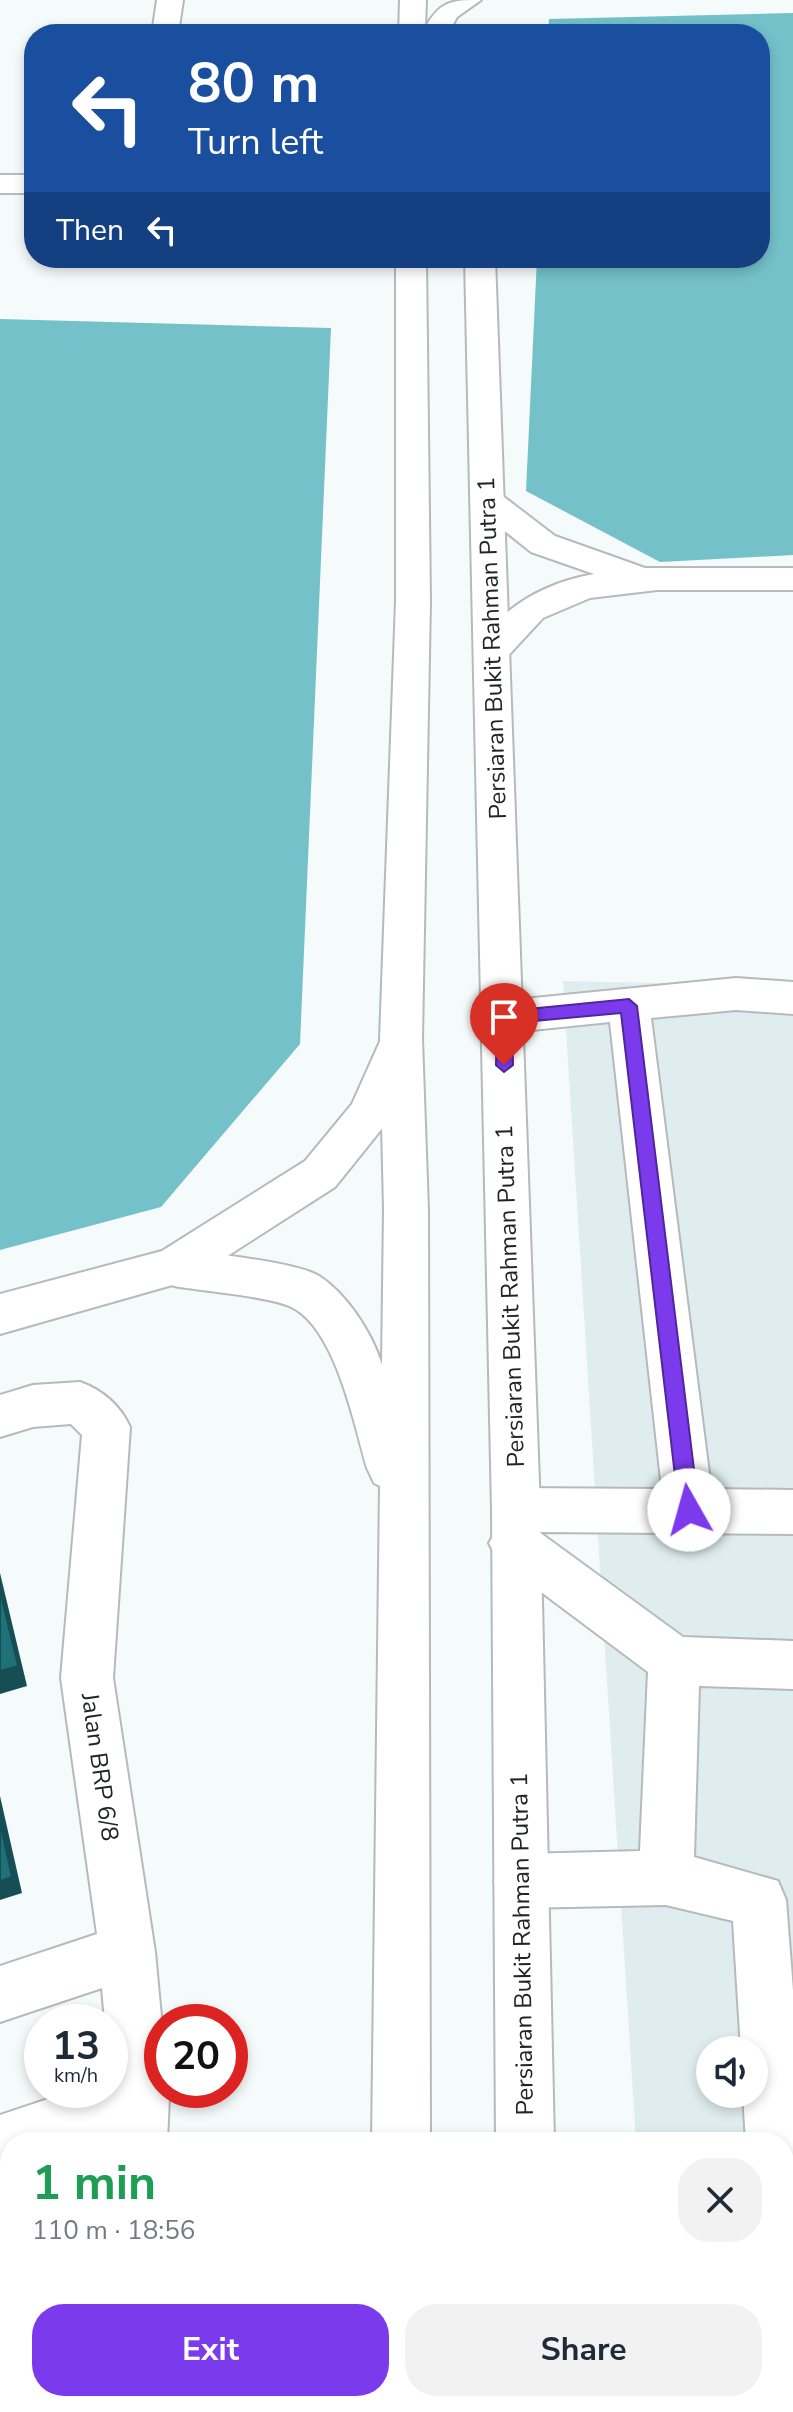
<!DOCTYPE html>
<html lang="en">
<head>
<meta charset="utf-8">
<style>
	body { margin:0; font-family:"Nunito Sans",sans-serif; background:#f2f2f3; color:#1f2937; height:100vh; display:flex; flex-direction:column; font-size:30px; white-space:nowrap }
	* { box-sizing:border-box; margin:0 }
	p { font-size:26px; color:#747a83 }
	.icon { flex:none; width:44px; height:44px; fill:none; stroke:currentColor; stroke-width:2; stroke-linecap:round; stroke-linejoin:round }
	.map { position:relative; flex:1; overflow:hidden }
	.drawer { position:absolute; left:0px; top:2132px; width:794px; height:280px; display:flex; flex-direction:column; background:#fff; border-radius:32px 32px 0 0; box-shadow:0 4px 12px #0003 }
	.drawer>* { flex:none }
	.hud { position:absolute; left:24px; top:24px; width:746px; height:244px; border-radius:32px; box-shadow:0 4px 12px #0003; background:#1a4fa0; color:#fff; overflow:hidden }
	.buttons { position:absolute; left:696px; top:2036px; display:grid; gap:16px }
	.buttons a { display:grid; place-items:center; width:72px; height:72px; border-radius:50%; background:#fff; box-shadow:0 4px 12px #0003; font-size:40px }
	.speed { position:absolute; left:24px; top:2004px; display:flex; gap:16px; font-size:40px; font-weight:700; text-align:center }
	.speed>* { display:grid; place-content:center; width:104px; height:104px; border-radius:50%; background:#fff; box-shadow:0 4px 12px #0003; line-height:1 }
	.speed small { font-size:20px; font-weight:400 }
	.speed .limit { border:12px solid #d22; background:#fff; color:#111 }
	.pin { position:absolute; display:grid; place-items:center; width:68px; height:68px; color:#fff; margin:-82px -34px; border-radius:50% 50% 50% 0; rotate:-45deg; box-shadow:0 0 8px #0007 }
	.pin .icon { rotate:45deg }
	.me { position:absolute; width:88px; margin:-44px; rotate:353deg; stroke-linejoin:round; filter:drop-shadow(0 0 6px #0008) }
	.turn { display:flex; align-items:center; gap:28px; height:168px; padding:0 32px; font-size:36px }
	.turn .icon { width:104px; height:104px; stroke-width:2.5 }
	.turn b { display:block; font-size:56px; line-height:68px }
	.then { display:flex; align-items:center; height:76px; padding:0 32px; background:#0003; gap:16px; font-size:30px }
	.round { display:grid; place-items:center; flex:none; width:84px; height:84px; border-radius:32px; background:#f2f2f3 }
	.summary { display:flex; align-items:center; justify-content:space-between; height:136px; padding:0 32px }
	h1 { font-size:48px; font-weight:700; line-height:60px; color:#1e9e55 }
	.cta { display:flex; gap:16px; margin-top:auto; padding:16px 32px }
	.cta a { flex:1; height:92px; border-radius:32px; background:#7c3aed; color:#fff; font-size:32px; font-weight:700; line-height:92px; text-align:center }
	.cta a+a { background:#f2f2f3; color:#1f2937 }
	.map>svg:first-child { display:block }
	.built { fill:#dfedef; fill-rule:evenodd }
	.forest { fill:#74c1c9 }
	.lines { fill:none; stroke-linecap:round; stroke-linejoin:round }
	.minor-casing { stroke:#b6babb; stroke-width:4 }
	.major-casing { stroke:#b6babb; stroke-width:4 }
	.minor { fill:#fff; fill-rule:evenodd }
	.major { fill:#fff; fill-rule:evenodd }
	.shaded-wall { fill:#154f55 }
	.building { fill:#1e7179; stroke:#154f55; stroke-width:2 }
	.route { fill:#7c3aed; stroke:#51269a; stroke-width:2 }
	.labels { text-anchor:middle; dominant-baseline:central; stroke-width:8; stroke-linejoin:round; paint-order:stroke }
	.street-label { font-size:24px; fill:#222323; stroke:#fff }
</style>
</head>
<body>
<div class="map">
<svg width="793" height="2412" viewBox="0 0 793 2412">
	<rect width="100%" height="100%" fill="#f5fafa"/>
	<!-- built -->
	<path class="built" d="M563,981L793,986V2381L784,2379V2142H636ZM710,2050H754V2094H710Z"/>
	<!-- forest -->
	<g class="forest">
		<polygon points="793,13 793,555 660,562 526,491 537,258 760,258 760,34 548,34 549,19"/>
		<polygon points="0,319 331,328 300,1044 161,1207 0,1250"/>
	</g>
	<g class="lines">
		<!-- minor casing -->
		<g class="minor-casing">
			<g id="minor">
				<polygon points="157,0 183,0 178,34 152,34"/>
				<rect x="0" y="175" width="34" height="18"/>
				<path d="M488,491L500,494L555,536L645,568H793V590H657L590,598L543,618L505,659L492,663L479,659L474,651C501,607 544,583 594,574L531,552L476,508L471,501L476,494Z"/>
				<polygon points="736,978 793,982 793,1014 736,1010 651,1018 711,1489 793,1490 793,1534 539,1532 683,1637 793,1641 793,1689 699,1686 694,1857 778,1881 786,1900 793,1991 793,2164 784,2167 784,2142 746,2142 743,2094 754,2094 754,2050 741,2050 733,1921 666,1905 521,1908 502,1900 494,1881 502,1862 521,1854 640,1851 648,1672 497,1559 489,1543 499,1526 492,1510 499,1494 516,1488 662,1489 610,1022 503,1033 488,1028 482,1017 488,1006 503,1001"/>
				<polygon points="401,1023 416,1028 422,1039 384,1126 335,1187 190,1280 0,1334 0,1294 162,1251 305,1161 352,1104 386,1028"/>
				<path d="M80,1382C102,1390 120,1405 130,1427L113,1678L155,1952L162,2027V2090H168L169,2097L167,2142H109V2136L92,2142H10V2170L0,2173V2115L75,2090H110V2022H105L102,1988L0,2022V1966L97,1934L61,1678L82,1435L71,1424L33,1427L0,1437V1395L33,1385Z"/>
				<polygon points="784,2253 793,2257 793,2365 784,2363"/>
				<polygon points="94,2402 156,2402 155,2412 93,2412"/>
			</g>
		</g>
		<!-- major casing -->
		<g class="major-casing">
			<g id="major">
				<path d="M400,0H426L425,28C440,1 451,0 481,0L457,17L448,34H399Z"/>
				<path d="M396,258H426L430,601L422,1039L428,1210L430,2142H372L380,1486L374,1483L367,1468C354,1424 335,1325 289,1306C265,1296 202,1291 174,1286L158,1280L152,1267L158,1254L174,1248C204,1253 297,1262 319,1276C347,1294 372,1333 382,1365L384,1210L380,1039L396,601Z"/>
				<polygon points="465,258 495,258 540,1510 554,2142 496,2142 492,1510"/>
				<rect x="369" y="2402" width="62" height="10"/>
				<rect x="499" y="2402" width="62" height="10"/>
			</g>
		</g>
		<!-- minor -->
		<use href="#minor" class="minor"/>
		<!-- major -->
		<use href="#major" class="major"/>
	</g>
	<!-- shaded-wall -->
	<g class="shaded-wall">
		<polygon points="0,1573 27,1686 0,1694"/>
		<polygon points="0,1796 22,1893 0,1900"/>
		<polygon points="0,2269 10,2321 10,2354 0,2302"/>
		<polygon points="19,2402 26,2402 26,2406 10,2412 0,2412 0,2411"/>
	</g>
	<!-- building -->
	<g class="building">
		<polygon points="0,1590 18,1666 0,1671"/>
		<polygon points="0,1822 12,1877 0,1881"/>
		<polygon points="0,2302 10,2354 10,2402 19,2402 19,2404 0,2411"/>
	</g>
	<!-- route -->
	<polygon class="route" points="629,999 637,1006 699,1510 696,1517 689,1519 682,1517 679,1510 621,1013 512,1023 513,1065 504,1072 496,1065 497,1012"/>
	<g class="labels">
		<!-- street labels -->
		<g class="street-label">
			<text transform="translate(492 648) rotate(-92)">Persiaran Bukit Rahman Putra 1</text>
			<text transform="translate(510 1296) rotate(-92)">Persiaran Bukit Rahman Putra 1</text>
			<text transform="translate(100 1767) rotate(82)">Jalan BRP 6/8</text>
			<text transform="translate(522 1944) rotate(-91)">Persiaran Bukit Rahman Putra 1</text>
		</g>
	</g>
</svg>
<div class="buttons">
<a><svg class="icon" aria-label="sound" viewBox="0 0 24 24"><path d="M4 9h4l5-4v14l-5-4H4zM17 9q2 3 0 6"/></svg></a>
</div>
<div class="speed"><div>13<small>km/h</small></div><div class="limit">20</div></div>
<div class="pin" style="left:504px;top:1065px;background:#d93025"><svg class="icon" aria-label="arrive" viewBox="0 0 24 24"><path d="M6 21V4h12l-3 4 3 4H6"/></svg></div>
<svg class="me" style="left:689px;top:1510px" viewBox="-20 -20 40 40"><circle r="19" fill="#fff"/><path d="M0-13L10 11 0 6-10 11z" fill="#7c3aed"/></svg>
<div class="hud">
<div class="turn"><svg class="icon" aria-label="left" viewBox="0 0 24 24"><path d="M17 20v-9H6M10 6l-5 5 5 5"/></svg><div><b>80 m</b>Turn left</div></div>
<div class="then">Then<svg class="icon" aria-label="left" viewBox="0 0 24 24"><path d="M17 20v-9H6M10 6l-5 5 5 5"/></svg></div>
</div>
<section class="drawer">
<div class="summary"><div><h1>1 min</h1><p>110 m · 18:56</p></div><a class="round"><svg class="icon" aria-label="close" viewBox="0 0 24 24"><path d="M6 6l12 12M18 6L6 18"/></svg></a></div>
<div class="cta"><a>Exit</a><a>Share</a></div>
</section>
</div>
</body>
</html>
